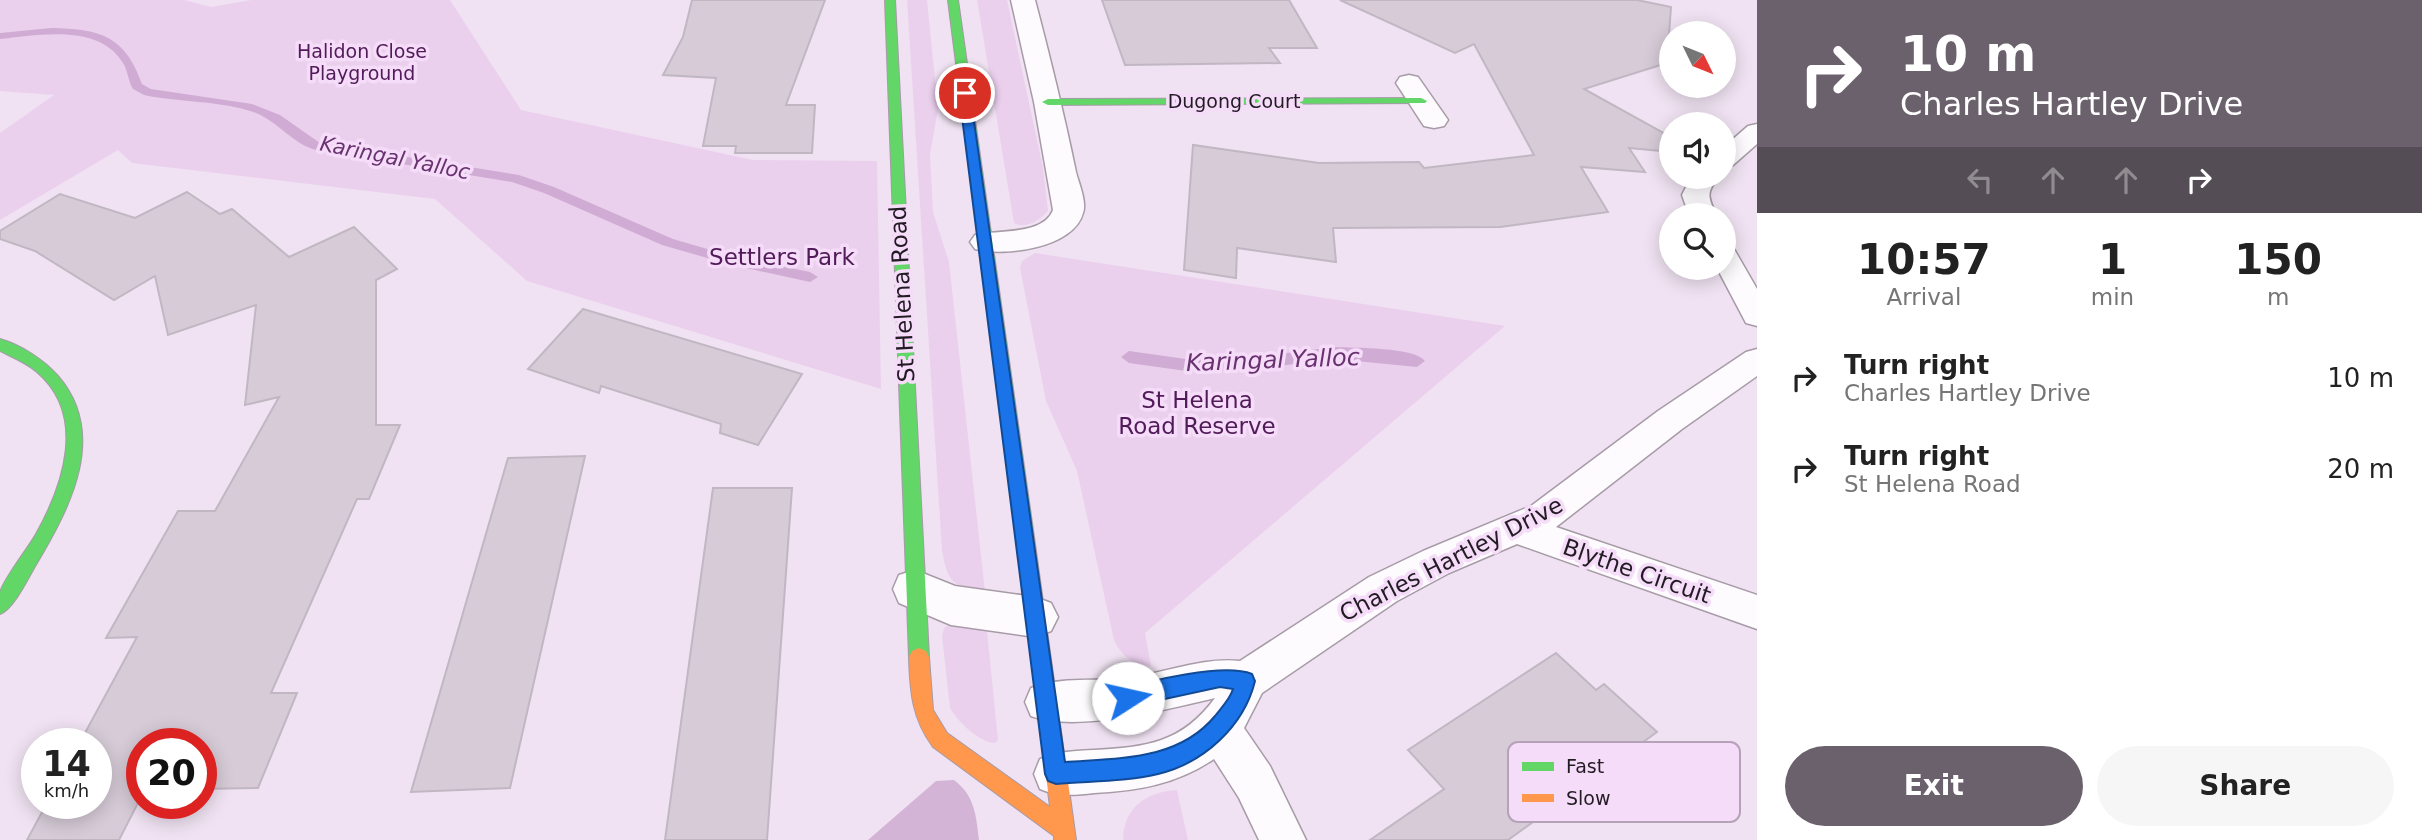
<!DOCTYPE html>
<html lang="en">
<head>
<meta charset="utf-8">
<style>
	body { margin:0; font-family:"DejaVu Sans",sans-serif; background:#f6f6f6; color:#222; height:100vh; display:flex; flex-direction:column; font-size:26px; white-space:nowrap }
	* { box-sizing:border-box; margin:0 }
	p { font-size:23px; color:#767676 }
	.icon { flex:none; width:38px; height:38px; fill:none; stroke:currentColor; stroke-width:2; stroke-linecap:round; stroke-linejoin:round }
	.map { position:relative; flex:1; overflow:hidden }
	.drawer { display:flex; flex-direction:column; background:#fff; width:665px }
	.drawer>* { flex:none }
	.guide { background:#6b616c; color:#fff; overflow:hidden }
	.needle { width:46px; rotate:133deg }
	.buttons { position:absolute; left:1659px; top:21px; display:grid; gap:14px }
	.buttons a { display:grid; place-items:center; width:77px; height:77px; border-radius:50%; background:#fff; box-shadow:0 4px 18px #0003; font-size:35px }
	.speed { position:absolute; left:21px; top:728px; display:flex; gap:14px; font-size:35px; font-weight:700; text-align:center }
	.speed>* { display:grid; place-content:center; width:91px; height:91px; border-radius:50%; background:#fff; box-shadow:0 4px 18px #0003; line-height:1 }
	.speed small { font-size:18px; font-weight:400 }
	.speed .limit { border:10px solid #d22; background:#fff; color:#111 }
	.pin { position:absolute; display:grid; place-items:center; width:60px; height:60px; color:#fff; margin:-30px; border:4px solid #fff; border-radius:50%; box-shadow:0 2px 7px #0007 }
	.me { position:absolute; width:77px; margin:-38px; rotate:80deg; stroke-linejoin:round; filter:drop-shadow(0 0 5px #0008) }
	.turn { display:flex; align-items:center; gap:24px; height:147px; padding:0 28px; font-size:32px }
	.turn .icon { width:91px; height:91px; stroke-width:2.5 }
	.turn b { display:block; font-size:49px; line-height:60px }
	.lanes { display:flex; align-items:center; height:66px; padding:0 28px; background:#0003; justify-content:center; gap:35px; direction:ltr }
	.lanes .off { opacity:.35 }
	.eta { display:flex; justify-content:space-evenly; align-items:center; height:119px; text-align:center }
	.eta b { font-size:42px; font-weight:700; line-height:49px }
	.action { display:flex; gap:14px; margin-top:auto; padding:14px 28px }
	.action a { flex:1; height:80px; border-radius:42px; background:#6b616c; color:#fff; font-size:28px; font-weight:700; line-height:80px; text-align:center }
	.action a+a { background:#f6f6f6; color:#222 }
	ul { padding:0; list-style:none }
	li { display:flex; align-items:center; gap:21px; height:91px; padding:0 28px }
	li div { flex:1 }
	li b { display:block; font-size:26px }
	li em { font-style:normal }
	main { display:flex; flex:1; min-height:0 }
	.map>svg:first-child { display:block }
	.green { fill:#ebd0ee }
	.forest { fill:#d3b4d6 }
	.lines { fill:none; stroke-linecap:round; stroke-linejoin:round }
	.stream { fill:#d0acd5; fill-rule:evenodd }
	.building { fill:#d6cbd7; stroke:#c1b7c3; stroke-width:2 }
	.lane-casing { stroke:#a69ba7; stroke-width:3 }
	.street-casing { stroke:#a69ba7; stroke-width:3 }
	.fast-casing { stroke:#a69ba7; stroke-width:2 }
	.slow-casing { stroke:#a69ba7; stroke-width:2 }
	.lane { fill:#fdfbfd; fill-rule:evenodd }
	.street { fill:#fdfbfd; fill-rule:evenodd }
	.fast { fill:#63d668; fill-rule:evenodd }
	.slow { fill:#ff974d; fill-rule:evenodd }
	.route { fill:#1a73e8; stroke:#114b97; stroke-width:2 }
	.labels { text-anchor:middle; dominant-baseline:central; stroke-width:7; stroke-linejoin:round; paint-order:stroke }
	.far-park-label { font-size:19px; fill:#511a58; stroke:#f5dcf8 }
	.far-street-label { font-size:19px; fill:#231b24; stroke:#f5dcf8 }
	.far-water-label { font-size:21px; font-style:italic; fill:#68316f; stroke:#f5dcf8 }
	.park-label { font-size:23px; fill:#511a58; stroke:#f5dcf8 }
	.street-label { font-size:23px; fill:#231b24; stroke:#f5dcf8 }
	.water-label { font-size:24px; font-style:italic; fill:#68316f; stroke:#f5dcf8 }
	.key { fill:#f5dcf8; stroke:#b6a2b8; stroke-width:2 }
	.key-label { font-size:19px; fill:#231b24 }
</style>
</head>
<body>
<main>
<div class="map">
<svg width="1757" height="840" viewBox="0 0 1757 840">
	<rect width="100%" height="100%" fill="#f0e2f2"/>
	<!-- green -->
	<g class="green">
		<polygon points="0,0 184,0 211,7 251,0 450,0 521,110 753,160 877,161 881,389 527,281 435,199 132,163 118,150 0,220 0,133 54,95 0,91"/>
		<path d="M907,0H927L938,109L930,154L933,212L949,262L985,592C954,587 948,584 942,551Z"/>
		<path d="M977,0H1007L1043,168L1048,211C1040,220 1025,230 1014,223Z"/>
		<path d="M1035,253L1505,326L1145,633L1151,666C1132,665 1122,656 1114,640L1077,471L1046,401L1020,268L1022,261Z"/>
		<path d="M954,622L985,628L987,631L998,740L995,743C980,743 957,721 950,708L942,636L944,628Z"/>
		<path d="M1177,790L1188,840H1123C1123,807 1147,792 1177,790Z"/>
	</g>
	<!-- forest -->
	<path class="forest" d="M954,780C975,796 976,815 979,840H868L936,781Z"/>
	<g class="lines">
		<!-- stream -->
		<g class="stream">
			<path d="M51,28C99,29 125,35 142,84L151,89L252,104L280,115L320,143L519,175L554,187L673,239L728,255L810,272L818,277L810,282L728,264L662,245L544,193L512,182L316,150C293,144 278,122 256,113C220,100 181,103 144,95L133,89C128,81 128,71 123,63C99,23 38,35 0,39V33Z"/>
			<path d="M1335,347C1354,348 1415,347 1425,361L1417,367L1335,359L1237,371H1186L1129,363L1121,357L1129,351L1186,359H1237Z"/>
		</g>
	</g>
	<!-- building -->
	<g class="building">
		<polygon points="692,0 825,0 786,105 815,105 812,153 735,153 736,146 703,146 716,78 663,75 683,37"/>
		<polygon points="1102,0 1289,0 1317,48 1269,48 1280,63 1125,65"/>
		<polygon points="1340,0 1637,0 1671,7 1667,63 1584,89 1671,137 1671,152 1629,148 1645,172 1581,167 1608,212 1500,227 1333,228 1336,262 1237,248 1236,278 1184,270 1193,145 1319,163 1419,162 1424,168 1534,155 1474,44 1455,53"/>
		<polygon points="187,192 220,214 232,209 289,257 354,227 397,269 376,280 376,425 400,425 369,499 357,499 271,693 297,693 258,788 201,789 201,744 142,744 142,795 119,840 27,840 47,803 96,803 96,744 79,744 137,637 106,638 178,511 215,511 279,397 245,405 256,305 168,335 155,276 114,300 35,251 0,239 0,231 60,194 135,218"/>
		<polygon points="583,309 802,374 758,445 720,433 721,424 601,386 599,393 528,369"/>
		<polygon points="585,456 510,788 411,792 508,458"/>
		<polygon points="713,488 792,488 767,840 665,840"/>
		<polygon points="1556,653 1596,690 1604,684 1657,732 1508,840 1370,840 1444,789 1408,750"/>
	</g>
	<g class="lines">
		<!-- lane casing -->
		<g class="lane-casing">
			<g id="lane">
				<polygon points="1757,124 1757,144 1733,165 1724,168 1724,147 1748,126"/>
				<path d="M1691,177H1718C1706,194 1708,196 1716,215H1689L1682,195Z"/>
				<polygon points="1724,246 1734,249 1757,289 1757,326 1746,323 1717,268 1724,268"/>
				<path d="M1757,349V376L1682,429L1556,527L1757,595V629L1517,544L1449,573L1397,601L1262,693L1244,728L1270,766L1306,840H1259L1239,798L1214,759C1177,784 1138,791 1094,793C1075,795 1059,797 1040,789L1034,774L1040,759C1058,751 1075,751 1094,750C1147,747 1182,743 1215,698C1168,709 1076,733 1031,716L1025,702L1031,688C1062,676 1096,682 1128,678C1166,673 1202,657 1240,661L1369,577L1423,551L1531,506L1658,411L1746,352Z"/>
			</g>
		</g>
		<!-- street casing -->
		<g class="street-casing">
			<g id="street">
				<path d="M1011,0H1035C1050,57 1064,114 1076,172C1079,184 1087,202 1083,213C1074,248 1004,257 975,249L970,242L975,235C998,229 1043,236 1053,210L1034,102Z"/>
				<polygon points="1409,75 1418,77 1448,120 1444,126 1434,128 1424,126 1420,120 1396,83 1400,77"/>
				<polygon points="915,570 955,586 1035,597 1051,603 1058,617 1051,631 1035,637 951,625 899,603 893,589 899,575"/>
			</g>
		</g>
		<!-- fast casing -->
		<g class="fast-casing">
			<g id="fast">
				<polygon points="885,0 895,0 929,657 926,663 919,666 912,663 909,657"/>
				<polygon points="948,0 958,0 1034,537 1031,542 1025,544 1019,542 1016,537"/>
				<polygon points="1421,98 1427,101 1425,103 1048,105 1042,102 1048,99"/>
				<path d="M0,339C21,345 44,360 58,376C108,434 71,506 37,563C29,576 14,609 0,614C0,607 0,599 0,593C2,581 29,547 36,534C64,484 87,415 37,372C27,363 12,357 0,351Z"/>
			</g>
		</g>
		<!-- slow casing -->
		<g class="slow-casing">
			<path id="slow" d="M1025,530L1031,532L1034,537L1076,840H1054V836L933,747C912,718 910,692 909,657L912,651L919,648L926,651L929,657L933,710L947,733L1050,807L1016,537L1019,532Z"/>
		</g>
		<!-- lane -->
		<use href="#lane" class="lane"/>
		<!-- street -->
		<use href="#street" class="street"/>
		<!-- fast -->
		<use href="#fast" class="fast"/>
		<!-- slow -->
		<use href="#slow" class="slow"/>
	</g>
	<!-- route -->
	<path class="route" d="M965,89L970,93L1065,762C1118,758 1178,761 1215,716C1222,707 1230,699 1233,689L1220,687L1128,707L1121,705L1118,698L1121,691C1149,680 1224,663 1252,674L1255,681C1244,726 1204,763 1158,774C1125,782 1089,781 1056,784L1048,781L1045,774L959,93Z"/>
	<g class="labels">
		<!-- far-park labels -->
		<g class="far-park-label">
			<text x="362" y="51">Halidon Close<tspan x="362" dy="22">Playground</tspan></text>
		</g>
		<!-- far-street labels -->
		<g class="far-street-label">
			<text x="1234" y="101">Dugong Court</text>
		</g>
		<!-- far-water labels -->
		<g class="far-water-label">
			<text transform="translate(395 158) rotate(11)">Karingal Yalloc</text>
		</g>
		<!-- park labels -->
		<g class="park-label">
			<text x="782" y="257">Settlers Park</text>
			<text x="1197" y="400">St Helena<tspan x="1197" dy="26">Road Reserve</tspan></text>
		</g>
		<!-- street labels -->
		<g class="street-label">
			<text transform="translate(902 294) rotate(-93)">St Helena Road</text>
			<text transform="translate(1451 559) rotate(-27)">Charles Hartley Drive</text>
			<text transform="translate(1637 571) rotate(19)">Blythe Circuit</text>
		</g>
		<!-- water labels -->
		<g class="water-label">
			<text transform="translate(1273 360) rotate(-2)">Karingal Yalloc</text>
		</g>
	</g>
	<!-- legend -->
	<rect x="1508" y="742" width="232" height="80" rx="10" class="key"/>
	<rect x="1522" y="762" width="32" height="9" fill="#63d668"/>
	<rect x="1522" y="794" width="32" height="8" fill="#ff974d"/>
	<g class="key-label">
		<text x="1566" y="773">Fast</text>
		<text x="1566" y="805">Slow</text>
	</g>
</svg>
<div class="buttons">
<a><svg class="needle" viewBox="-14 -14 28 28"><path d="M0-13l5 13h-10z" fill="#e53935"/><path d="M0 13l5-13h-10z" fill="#767676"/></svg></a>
<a><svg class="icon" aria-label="sound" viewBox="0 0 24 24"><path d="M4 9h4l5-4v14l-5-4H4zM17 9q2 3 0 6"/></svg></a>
<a><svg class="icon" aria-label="search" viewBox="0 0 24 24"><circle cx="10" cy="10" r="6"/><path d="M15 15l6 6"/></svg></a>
</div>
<div class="speed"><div>14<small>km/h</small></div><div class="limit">20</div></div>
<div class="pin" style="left:965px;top:93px;background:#d93025"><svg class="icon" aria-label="arrive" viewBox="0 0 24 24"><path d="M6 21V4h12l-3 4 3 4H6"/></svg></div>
<svg class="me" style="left:1128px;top:698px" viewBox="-20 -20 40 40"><circle r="19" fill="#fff"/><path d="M0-13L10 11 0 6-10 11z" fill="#1a73e8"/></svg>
</div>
<section class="drawer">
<div class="guide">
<div class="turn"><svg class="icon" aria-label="right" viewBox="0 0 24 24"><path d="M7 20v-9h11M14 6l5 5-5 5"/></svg><div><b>10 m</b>Charles Hartley Drive</div></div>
<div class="lanes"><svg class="icon off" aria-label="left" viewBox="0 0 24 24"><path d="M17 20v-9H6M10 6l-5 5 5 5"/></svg><svg class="icon off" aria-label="ahead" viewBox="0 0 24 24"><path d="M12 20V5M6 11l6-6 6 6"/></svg><svg class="icon off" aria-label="ahead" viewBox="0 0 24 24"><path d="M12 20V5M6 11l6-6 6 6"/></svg><svg class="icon" aria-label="right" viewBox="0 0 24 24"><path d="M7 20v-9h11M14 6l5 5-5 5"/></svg></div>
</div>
<div class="eta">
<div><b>10:57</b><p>Arrival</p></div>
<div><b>1</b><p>min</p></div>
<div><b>150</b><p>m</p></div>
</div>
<ul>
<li><svg class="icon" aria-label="right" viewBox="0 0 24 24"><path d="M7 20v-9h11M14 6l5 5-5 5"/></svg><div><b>Turn right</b><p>Charles Hartley Drive</p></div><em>10 m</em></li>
<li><svg class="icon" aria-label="right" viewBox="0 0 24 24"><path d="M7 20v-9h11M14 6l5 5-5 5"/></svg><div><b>Turn right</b><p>St Helena Road</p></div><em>20 m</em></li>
</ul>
<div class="action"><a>Exit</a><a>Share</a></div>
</section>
</main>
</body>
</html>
